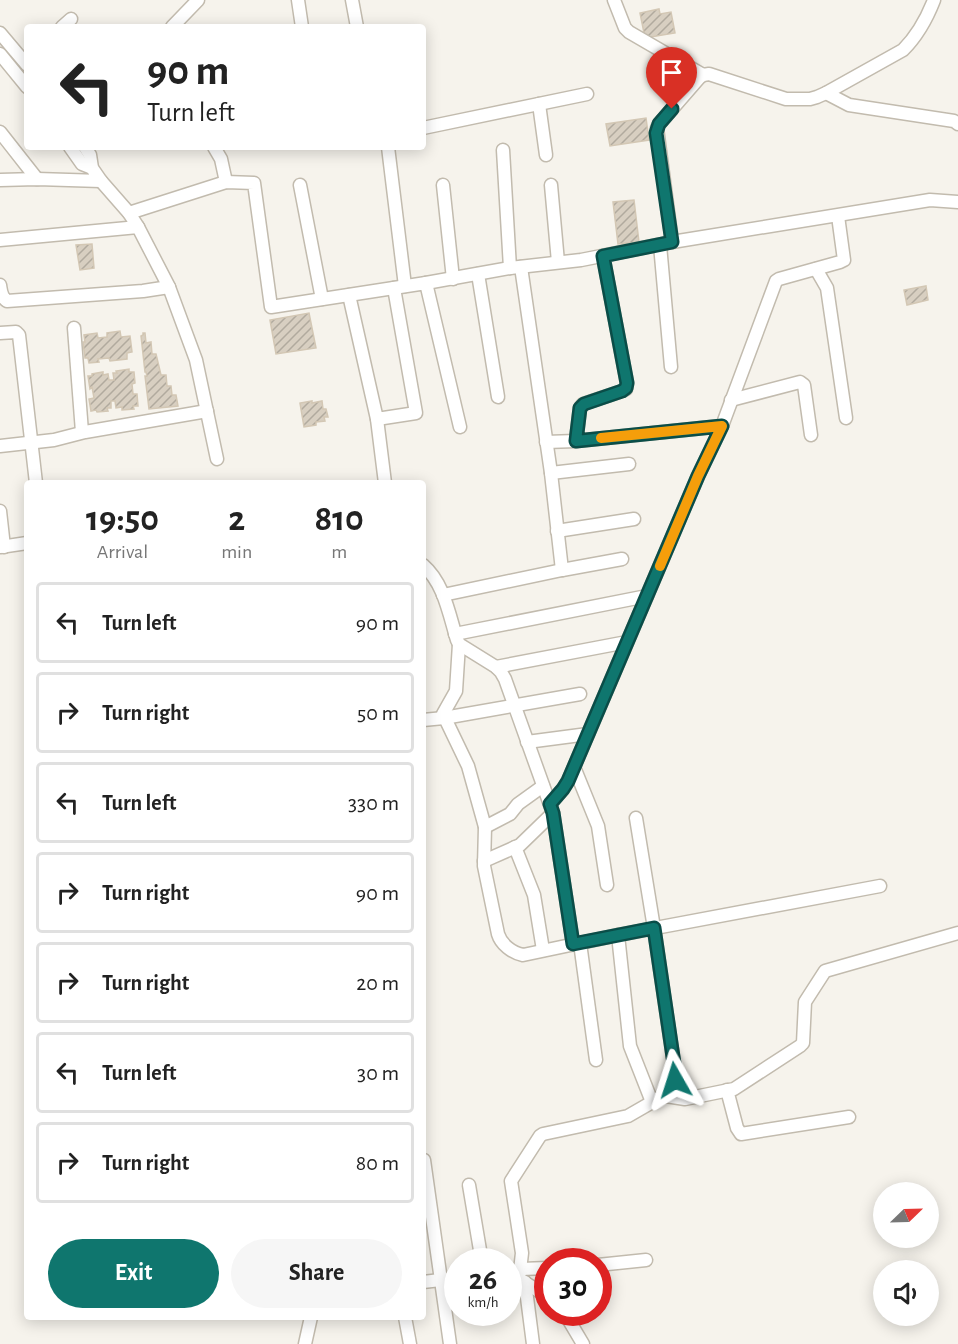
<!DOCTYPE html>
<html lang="en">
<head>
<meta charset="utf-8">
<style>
	body { margin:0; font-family:"Alegreya Sans",sans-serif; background:#f6f6f6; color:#222; height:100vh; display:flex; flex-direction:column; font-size:22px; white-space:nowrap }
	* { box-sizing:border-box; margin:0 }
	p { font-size:20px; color:#767676 }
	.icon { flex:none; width:33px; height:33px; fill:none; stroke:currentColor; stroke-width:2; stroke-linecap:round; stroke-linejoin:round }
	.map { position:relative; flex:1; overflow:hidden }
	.panel { position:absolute; left:24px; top:480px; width:402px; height:840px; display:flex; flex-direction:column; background:#fff; border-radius:6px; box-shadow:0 3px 15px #0003 }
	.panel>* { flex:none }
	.hud { position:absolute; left:24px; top:24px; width:402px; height:126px; border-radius:6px; box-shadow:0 3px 15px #0003; background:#fff; color:#222; overflow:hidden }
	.needle { width:39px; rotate:67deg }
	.tools { position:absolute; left:873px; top:1182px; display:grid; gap:12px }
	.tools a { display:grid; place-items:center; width:66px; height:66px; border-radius:50%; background:#fff; box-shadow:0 3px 15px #0003; font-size:30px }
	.speed { position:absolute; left:444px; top:1248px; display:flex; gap:12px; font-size:30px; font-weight:700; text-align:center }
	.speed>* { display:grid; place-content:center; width:78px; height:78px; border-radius:50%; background:#fff; box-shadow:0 3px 15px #0003; line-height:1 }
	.speed small { font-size:15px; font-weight:400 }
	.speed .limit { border:9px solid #d22; background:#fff; color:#111 }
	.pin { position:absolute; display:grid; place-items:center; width:51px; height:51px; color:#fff; margin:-62px -26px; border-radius:50% 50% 50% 0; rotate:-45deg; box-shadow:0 0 6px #0007 }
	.pin .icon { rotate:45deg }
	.me { position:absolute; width:66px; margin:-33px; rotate:354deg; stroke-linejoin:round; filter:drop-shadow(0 0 4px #0008) }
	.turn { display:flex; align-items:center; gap:21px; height:126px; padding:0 24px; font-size:27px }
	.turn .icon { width:78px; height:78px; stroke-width:2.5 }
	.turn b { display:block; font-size:42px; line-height:51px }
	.eta { display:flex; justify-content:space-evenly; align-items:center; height:102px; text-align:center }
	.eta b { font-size:36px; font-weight:700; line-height:42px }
	.button { display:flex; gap:12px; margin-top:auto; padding:12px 24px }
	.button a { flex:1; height:69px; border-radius:36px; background:#0f766e; color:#fff; font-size:24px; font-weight:700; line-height:69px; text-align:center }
	.button a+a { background:#f6f6f6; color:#222 }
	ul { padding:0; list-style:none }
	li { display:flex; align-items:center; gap:18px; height:81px; margin:0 12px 9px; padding:0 12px; border:3px solid #e0e0e0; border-radius:6px }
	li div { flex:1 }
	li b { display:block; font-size:22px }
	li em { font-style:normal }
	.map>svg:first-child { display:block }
	.building { fill:url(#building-hatch); stroke:#d3c7b4; stroke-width:1.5 }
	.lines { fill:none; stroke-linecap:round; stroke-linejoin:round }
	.minor-casing { stroke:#c2bbae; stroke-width:15 }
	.minor { stroke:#fff; stroke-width:12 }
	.route-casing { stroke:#0a4d48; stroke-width:15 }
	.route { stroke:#0f766e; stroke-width:10 }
	.slow { stroke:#f59e0b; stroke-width:10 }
</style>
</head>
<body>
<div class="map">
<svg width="958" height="1344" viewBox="0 0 958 1344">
	<defs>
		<pattern id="building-hatch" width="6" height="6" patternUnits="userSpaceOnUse" patternTransform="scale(1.5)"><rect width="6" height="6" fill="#d8cfc1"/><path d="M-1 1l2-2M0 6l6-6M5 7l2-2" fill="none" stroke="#b1aa9e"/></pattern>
	</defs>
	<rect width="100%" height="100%" fill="#f6f3ec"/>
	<!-- building -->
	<g class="building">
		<polygon points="659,9 660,14 671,12 675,33 645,38 640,13"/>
		<polygon points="646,118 649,140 610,146 606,124"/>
		<polygon points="634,200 639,242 618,244 613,202"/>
		<polygon points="92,244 94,268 80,270 76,245"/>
		<polygon points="926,286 928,300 907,305 904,290"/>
		<polygon points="309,313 316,348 276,354 270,320"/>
		<polygon points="120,331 121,337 130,336 132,352 127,353 127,359 110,361 109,358 98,359 99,362 89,363 88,358 85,358 83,342 85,342 84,335 97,333 98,338 107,337 107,333"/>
		<polygon points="143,333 145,333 146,343 151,342 152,354 156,354 161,375 166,375 167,386 171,386 172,395 176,395 178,406 149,409 145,376 147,376 146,372 145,372 141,336 143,335"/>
		<polygon points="129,369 129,372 134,372 135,383 132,384 133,394 137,394 138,406 133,406 134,409 122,410 122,407 116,408 115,401 111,401 111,408 107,408 108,411 97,412 96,410 91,411 89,399 94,398 92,387 90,389 88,376 92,376 92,374 103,372 103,375 108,374 109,380 114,380 113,373 117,373 116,371"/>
		<polygon points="312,401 312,403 322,401 323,409 326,409 328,417 324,417 325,421 316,422 316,425 304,427 300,403"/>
	</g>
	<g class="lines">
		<!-- minor casing -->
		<g class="minor-casing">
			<g id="minor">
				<polyline points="298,0 302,27"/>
				<polyline points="352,0 357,27"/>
				<polyline points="614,0 625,28 629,32 703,75"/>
				<polyline points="62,27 71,19"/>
				<polyline points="172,27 198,0"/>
				<polyline points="0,33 27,65"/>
				<polyline points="0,54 27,87"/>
				<polyline points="826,93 849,105 954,121 958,124"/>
				<polyline points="539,104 546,155"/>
				<polyline points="423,128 587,94"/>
				<polyline points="0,132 37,179"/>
				<polyline points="70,147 82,164 92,168"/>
				<polyline points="214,147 221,159 226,182"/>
				<polyline points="388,147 405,286"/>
				<polyline points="503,150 510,268"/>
				<polyline points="0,180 37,179 101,181 92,168 90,155 85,147"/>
				<polyline points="101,181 129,213 138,227 169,287 196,360 217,459"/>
				<polyline points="300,185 322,299"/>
				<polyline points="443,185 453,279"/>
				<polyline points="551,185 558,262"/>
				<polyline points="129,213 226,182 254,183 271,307 426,283 460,427"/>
				<polyline points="0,240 138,227"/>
				<path d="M672,242L657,128L659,124L699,78L703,75L709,74L786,99H810L817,97L826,93L903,50C917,36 927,18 934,0"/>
				<polyline points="660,245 671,367"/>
				<polyline points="521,267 551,473 562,570"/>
				<polyline points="816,269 827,288 846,418"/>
				<polyline points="478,274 498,397"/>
				<polyline points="426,283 510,268 581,260 672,242 930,200 958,202"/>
				<path d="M0,285C1,291 1,297 7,301L143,291L169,287"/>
				<polyline points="349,295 377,419 416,413 394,288"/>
				<polyline points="74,328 82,432"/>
				<polyline points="0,333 16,332 19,335 36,483"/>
				<polyline points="731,400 800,382 804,385 811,435"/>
				<polyline points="377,419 385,483"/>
				<polyline points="576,441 580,408 583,404 622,391 626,389 627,383 603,256"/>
				<polyline points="546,442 576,441 722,426"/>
				<polyline points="0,446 54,440 85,432 207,411"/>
				<polyline points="551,473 629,464"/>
				<polyline points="0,511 4,547"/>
				<polyline points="557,531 634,519"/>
				<polyline points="0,547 27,543"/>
				<path d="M423,565C444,583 449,614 457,640L459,644L496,667L501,672L505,679L553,813L573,944"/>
				<polyline points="443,595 562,570 622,559"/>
				<polyline points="455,634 647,596"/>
				<path d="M459,644L456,691L443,714L468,766L485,827L484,866L498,934C501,944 512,953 523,955L618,935L880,886"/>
				<polyline points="496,667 627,642"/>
				<polyline points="423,720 444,718 580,694"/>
				<polyline points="527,742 588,734"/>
				<polyline points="574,767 598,826 607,885"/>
				<polyline points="550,804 563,789 568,781 698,476 722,426 776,281 779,279 840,262 844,260 838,216"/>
				<polyline points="636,818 654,928 676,1078 666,1096"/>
				<polyline points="485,827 510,814 518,804 543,786"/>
				<polyline points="515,847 534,895 543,950"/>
				<polyline points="484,861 520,845 553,813"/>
				<polyline points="618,935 630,1046 652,1102"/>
				<polyline points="580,943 596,1060"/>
				<polyline points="727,1090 737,1128 741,1134 849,1117"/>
				<polyline points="424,1160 450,1344"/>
				<polyline points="469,1185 482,1262"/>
				<polyline points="598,1265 646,1260"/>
				<polyline points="521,1269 548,1268"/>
				<polyline points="508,1272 548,1297"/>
				<polyline points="519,1279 522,1253 511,1181 540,1136 543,1134 628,1116 661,1097 666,1096 685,1099 734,1089 800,1046 803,1043 805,1002 825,971 958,933"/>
				<polyline points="423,1282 458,1278"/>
				<polyline points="525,1282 533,1344"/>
				<polyline points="564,1312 583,1344"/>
				<polyline points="405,1317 410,1344"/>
				<polyline points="305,1344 311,1317"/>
			</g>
		</g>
		<!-- minor -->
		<use href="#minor" class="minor"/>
	</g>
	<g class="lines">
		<!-- route casing -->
		<g class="route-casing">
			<polyline id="route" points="672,109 659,124 656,133 672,242 603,256 627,383 626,388 622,391 584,404 580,408 576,441 722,426 698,476 568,781 563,789 550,804 553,813 573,944 654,928 676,1077 675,1080"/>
		</g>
		<!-- route -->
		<use href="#route" class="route"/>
		<!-- slow -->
		<polyline class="slow" points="601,438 722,426 698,476 660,566"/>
	</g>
</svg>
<div class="tools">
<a><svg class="needle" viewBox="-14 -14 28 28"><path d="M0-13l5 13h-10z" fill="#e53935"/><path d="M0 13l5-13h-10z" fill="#767676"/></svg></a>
<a><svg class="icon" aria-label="sound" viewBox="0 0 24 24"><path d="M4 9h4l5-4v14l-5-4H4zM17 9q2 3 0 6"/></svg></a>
</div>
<div class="speed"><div>26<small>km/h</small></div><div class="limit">30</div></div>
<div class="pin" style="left:672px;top:109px;background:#d93025"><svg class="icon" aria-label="arrive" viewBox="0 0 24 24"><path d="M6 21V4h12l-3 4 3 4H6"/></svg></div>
<svg class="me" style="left:675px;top:1080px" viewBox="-20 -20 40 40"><path d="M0-17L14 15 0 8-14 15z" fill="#0f766e" stroke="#fff" stroke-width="4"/></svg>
<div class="hud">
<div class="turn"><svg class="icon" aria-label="left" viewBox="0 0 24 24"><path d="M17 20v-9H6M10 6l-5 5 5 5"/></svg><div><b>90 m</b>Turn left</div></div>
</div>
<section class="panel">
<div class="eta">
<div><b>19:50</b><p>Arrival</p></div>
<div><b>2</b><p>min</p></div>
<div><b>810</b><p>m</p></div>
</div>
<ul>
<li><svg class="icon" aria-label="left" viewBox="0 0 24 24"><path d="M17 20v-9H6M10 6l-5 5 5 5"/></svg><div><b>Turn left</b></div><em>90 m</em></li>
<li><svg class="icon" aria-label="right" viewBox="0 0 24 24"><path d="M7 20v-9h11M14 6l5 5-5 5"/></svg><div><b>Turn right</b></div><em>50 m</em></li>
<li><svg class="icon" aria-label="left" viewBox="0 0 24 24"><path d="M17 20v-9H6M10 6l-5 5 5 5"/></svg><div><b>Turn left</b></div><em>330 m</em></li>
<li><svg class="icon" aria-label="right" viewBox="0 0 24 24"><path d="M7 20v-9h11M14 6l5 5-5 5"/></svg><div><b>Turn right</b></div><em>90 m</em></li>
<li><svg class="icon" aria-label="right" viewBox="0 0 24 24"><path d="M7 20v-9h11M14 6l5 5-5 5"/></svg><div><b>Turn right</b></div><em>20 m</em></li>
<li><svg class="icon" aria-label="left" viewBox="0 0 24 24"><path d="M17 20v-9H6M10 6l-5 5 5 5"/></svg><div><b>Turn left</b></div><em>30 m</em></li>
<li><svg class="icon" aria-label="right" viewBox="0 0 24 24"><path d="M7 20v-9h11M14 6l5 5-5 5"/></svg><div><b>Turn right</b></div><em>80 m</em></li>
</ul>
<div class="button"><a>Exit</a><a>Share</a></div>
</section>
</div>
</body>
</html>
